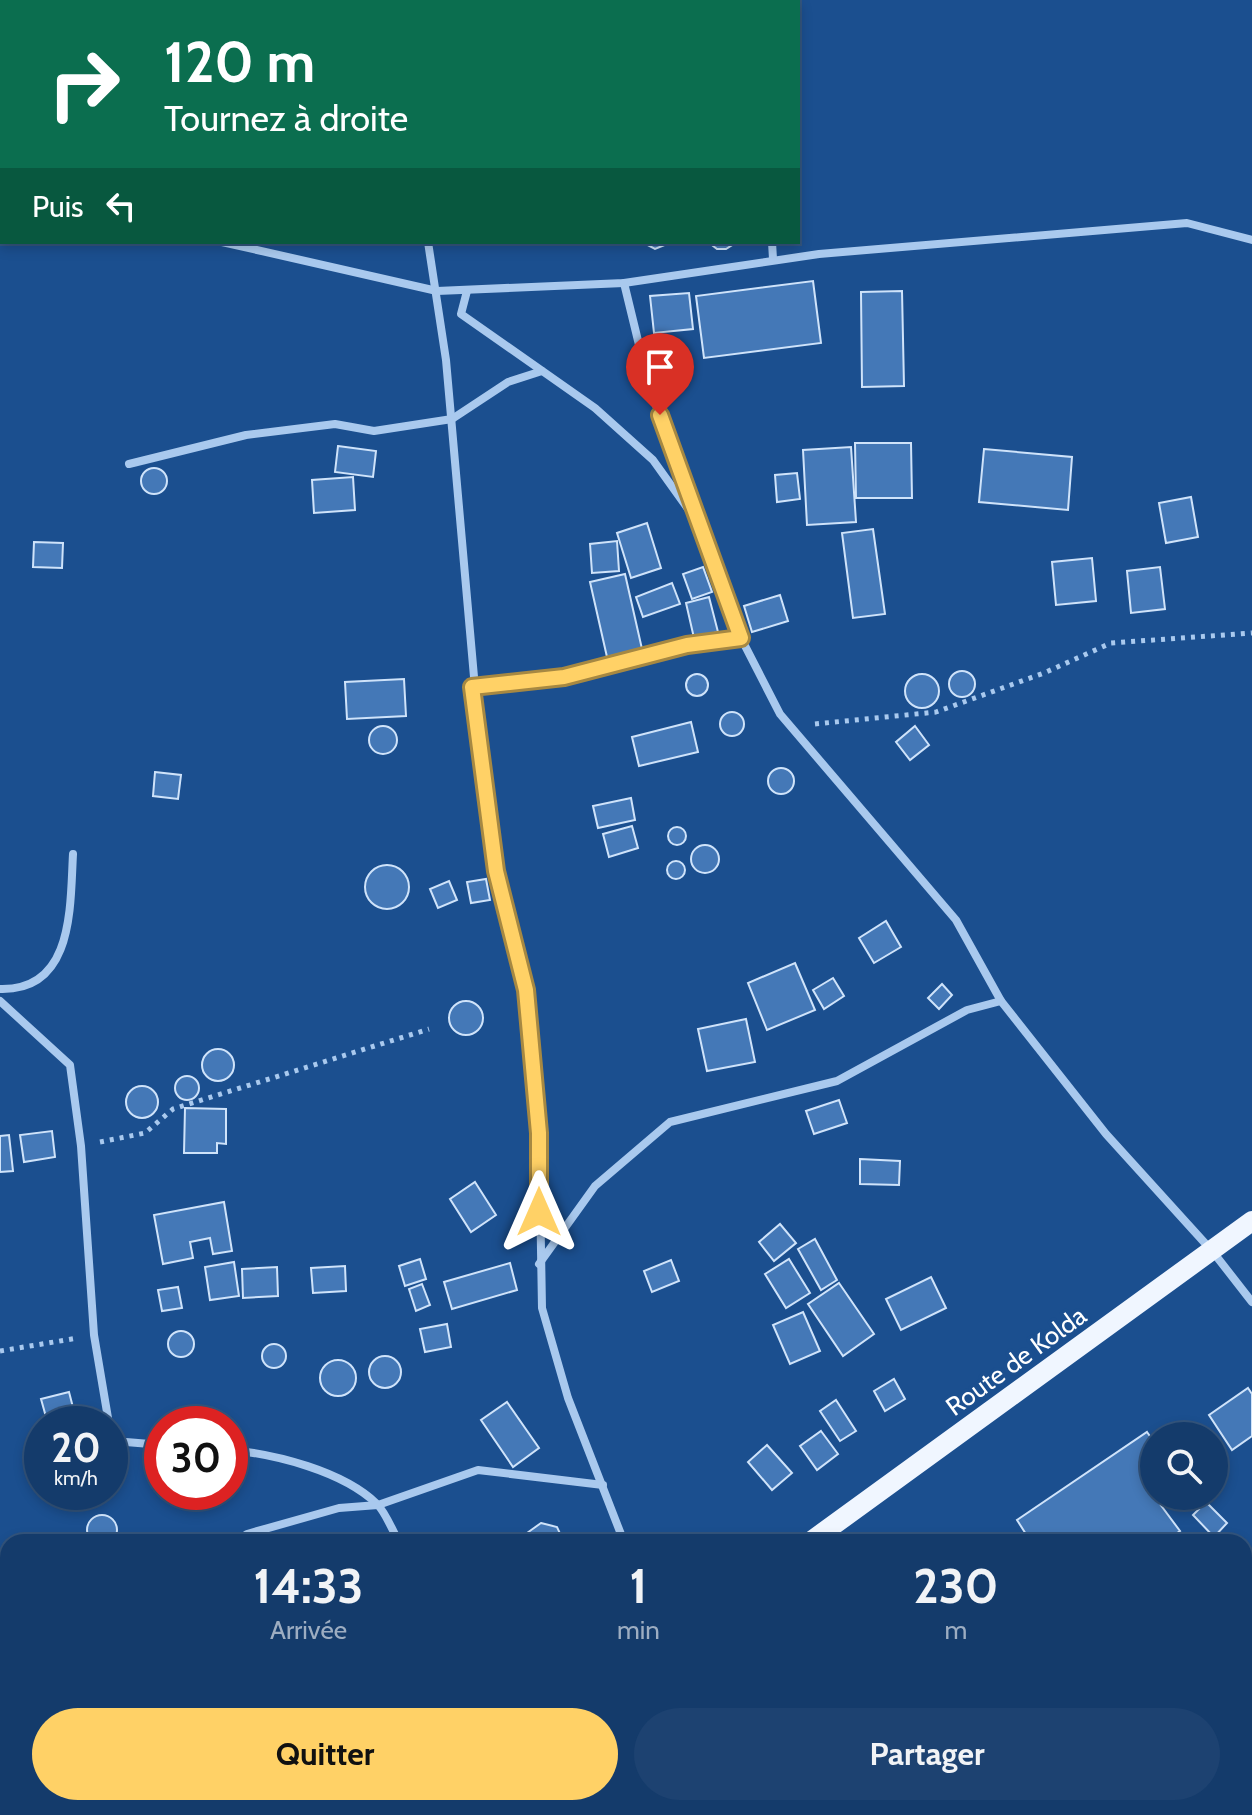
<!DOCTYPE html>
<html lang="fr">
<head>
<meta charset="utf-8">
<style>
	body { margin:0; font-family:Cabin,sans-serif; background:#1d4271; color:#f1f3f6; height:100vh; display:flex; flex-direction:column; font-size:30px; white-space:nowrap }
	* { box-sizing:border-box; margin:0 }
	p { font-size:26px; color:#9dadc1 }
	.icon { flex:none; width:44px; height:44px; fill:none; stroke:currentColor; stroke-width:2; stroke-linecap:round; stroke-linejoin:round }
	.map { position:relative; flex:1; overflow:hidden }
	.panel { position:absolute; left:0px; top:1534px; width:1252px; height:282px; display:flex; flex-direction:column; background:#143b6b; border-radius:24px 24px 0 0; box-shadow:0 4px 12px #0003,0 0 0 2px #33557e }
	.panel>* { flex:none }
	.top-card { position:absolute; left:0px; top:0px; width:800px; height:244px; box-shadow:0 4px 12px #0003,0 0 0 2px #33557e; background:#0b6e4f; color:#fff; overflow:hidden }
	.fabs { position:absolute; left:1140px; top:1422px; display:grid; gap:16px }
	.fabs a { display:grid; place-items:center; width:88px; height:88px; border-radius:50%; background:#143b6b; box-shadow:0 4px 12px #0003,0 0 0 2px #33557e; font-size:40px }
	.speed { position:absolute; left:24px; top:1406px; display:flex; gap:16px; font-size:40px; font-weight:700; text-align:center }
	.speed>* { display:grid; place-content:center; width:104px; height:104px; border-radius:50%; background:#143b6b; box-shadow:0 4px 12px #0003,0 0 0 2px #33557e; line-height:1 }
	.speed small { font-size:20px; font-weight:400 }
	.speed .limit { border:12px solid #d22; background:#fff; color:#111 }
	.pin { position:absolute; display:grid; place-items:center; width:68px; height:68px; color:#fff; margin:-82px -34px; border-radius:50% 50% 50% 0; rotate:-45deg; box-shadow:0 0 8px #0007 }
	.pin .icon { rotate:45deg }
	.me { position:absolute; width:88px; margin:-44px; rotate:0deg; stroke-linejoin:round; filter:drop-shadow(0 0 6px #0008) }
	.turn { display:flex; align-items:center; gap:28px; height:168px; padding:0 32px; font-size:36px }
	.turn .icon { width:104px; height:104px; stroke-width:2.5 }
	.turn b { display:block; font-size:56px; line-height:68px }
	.then { display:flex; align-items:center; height:76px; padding:0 32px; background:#0003; gap:16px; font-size:30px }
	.eta { display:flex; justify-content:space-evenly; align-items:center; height:136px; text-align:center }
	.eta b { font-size:48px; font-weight:700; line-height:56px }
	.action { display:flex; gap:16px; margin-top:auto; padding:16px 32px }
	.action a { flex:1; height:92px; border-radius:48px; background:#ffd166; color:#111; font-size:32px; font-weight:700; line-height:92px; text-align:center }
	.action a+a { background:#1d4271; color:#f1f3f6 }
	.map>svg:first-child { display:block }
	.building { fill:#4478b7; stroke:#cfe3fa; stroke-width:2 }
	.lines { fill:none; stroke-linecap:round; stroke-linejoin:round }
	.path { stroke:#a9c9ee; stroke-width:5; stroke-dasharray:4 6; stroke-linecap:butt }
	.street { stroke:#a9c9ee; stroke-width:8 }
	.primary { stroke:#f0f6ff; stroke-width:20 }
	.route-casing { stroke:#a68842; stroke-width:20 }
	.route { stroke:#ffd166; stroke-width:14 }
	.labels { text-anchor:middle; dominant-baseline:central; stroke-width:7; stroke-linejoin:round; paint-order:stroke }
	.street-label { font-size:26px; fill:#fff; stroke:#1b4f8f }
</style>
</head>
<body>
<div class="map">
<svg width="1252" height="1815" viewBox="0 0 1252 1815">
	<rect width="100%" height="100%" fill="#1b4f8f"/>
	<!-- building -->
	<g class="building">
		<polygon points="642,242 672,242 655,249"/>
		<polygon points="708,242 737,242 726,249 717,249"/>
		<polygon points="813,281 821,343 704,358 696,296"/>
		<polygon points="902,291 904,386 862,387 861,292"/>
		<polygon points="689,293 693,329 654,333 650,296"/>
		<polygon points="855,443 911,443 912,498 856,498"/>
		<polygon points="338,446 376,451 373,477 335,472"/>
		<polygon points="851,447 856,522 807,525 803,450"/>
		<polygon points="984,449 1072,457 1068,510 979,502"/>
		<circle cx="154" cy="481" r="13"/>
		<polygon points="797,473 800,499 777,502 775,475"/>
		<polygon points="353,477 355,510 314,513 312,480"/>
		<polygon points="1191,497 1198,537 1166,543 1159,503"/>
		<polygon points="647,523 661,568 631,578 617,533"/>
		<polygon points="873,529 885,614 853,618 842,533"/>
		<polygon points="617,541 619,571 592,573 590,544"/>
		<polygon points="34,542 63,543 62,568 33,567"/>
		<polygon points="1092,558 1096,601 1056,605 1052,562"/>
		<polygon points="703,567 712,592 692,599 683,574"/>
		<polygon points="1160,567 1165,609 1131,613 1127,571"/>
		<polygon points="625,574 642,649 607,657 590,582"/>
		<polygon points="672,583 680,604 643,617 636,597"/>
		<polygon points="780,595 788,621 752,632 744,606"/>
		<polygon points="709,597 718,632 694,638 686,603"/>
		<circle cx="962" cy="684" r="13"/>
		<circle cx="697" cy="685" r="11"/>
		<circle cx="922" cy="691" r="17"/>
		<polygon points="404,679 406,716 347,719 345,682"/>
		<circle cx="732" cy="724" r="12"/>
		<polygon points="691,722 698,752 639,766 632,737"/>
		<circle cx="383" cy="740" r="14"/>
		<polygon points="915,726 929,745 910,760 896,742"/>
		<circle cx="781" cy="781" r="13"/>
		<polygon points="155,772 181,775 178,799 153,796"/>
		<polygon points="631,798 635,820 598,828 593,806"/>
		<polygon points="632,826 638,848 609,857 603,834"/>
		<circle cx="677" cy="836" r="9"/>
		<circle cx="705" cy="859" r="14"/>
		<circle cx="676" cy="870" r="9"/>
		<circle cx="387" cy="887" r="22"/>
		<polygon points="486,879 490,900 471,903 467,882"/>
		<polygon points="449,881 457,900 438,908 430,889"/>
		<polygon points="886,921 901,947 874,963 859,938"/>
		<polygon points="795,963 815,1010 767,1030 748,983"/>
		<polygon points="833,978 844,996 824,1009 813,990"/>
		<polygon points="942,984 952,995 939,1009 928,998"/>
		<circle cx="466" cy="1018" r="17"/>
		<polygon points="746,1019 755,1062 707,1071 698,1029"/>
		<circle cx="218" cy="1065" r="16"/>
		<circle cx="187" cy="1088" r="12"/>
		<circle cx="142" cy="1102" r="16"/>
		<polygon points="839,1100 847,1123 814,1134 806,1111"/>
		<polygon points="185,1108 226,1109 226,1144 217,1143 217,1153 184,1153"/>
		<polygon points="52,1131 55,1157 24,1162 20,1135"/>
		<polygon points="9,1135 13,1171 0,1172 0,1136"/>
		<polygon points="860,1159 900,1161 899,1185 860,1184"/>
		<polygon points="475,1182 496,1215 471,1232 450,1199"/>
		<polygon points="224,1202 232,1251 213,1254 210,1238 190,1242 193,1258 163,1264 154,1215"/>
		<polygon points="780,1224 796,1243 774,1261 759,1242"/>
		<polygon points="815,1239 837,1280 821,1290 798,1249"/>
		<polygon points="420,1259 426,1279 405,1286 399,1266"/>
		<polygon points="789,1259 810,1293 786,1308 765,1274"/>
		<polygon points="671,1260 679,1281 652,1292 644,1271"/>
		<polygon points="234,1262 239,1296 210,1300 205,1267"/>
		<polygon points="510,1263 517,1290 452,1309 444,1282"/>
		<polygon points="345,1266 346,1291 313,1293 311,1268"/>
		<polygon points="277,1267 278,1296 243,1298 242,1269"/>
		<polygon points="931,1277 946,1308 901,1330 886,1299"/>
		<polygon points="839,1283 874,1334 843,1356 808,1304"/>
		<polygon points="422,1284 430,1305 416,1311 409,1289"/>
		<polygon points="178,1287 182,1308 162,1311 158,1290"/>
		<polygon points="803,1312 820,1351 790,1364 773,1325"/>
		<polygon points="447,1324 451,1347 425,1352 420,1329"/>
		<circle cx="181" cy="1344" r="13"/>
		<circle cx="274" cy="1356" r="12"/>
		<circle cx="385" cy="1372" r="16"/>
		<circle cx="338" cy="1378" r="18"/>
		<polygon points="894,1379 905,1399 885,1411 874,1391"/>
		<polygon points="1248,1388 1252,1394 1252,1436 1232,1450 1209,1415"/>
		<polygon points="69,1392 76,1419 48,1424 41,1399"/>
		<polygon points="836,1400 856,1431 840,1441 820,1411"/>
		<polygon points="507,1402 539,1448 513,1467 481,1420"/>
		<polygon points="821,1431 838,1454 817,1470 800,1446"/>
		<polygon points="1147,1432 1154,1442 1154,1496 1180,1531 1164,1542 1031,1542 1017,1520"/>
		<polygon points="767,1445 792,1473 772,1490 748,1462"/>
		<polygon points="1206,1502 1227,1523 1214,1537 1193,1515"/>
		<circle cx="102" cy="1530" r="15"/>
		<polygon points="541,1523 557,1527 564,1542 525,1542 527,1533"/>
		<polygon points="0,1576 8,1581 8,1610 0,1614"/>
		<polygon points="1244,1599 1252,1611 1252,1657 1244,1663"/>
		<polygon points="8,1659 8,1714 0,1717 0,1662"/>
		<polygon points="135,1808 143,1815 123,1815 127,1809"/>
		<polygon points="853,1808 912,1808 918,1815 846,1815"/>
	</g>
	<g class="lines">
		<!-- path -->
		<g class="path">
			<polyline points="46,0 46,2"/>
			<polyline points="132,2 133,0"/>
			<polyline points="0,169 2,167"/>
			<polyline points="815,724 936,712 1044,673 1111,643 1252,633"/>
			<polyline points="100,1142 145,1133 173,1109 429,1029"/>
			<polyline points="0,1351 78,1338"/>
			<polyline points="538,1808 549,1815"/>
		</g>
		<!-- street -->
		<g class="street">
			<polyline points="407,0 407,2"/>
			<polyline points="676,0 677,2"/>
			<polyline points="0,99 2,100"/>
			<polyline points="0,214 2,215"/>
			<polyline points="222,242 437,291 624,283 819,254 1187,223 1252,240"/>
			<polyline points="428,242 446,360 484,790 496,871 526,990 539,1133 542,1308 568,1398 624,1542"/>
			<polyline points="772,242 773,259"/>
			<polyline points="624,283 649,386 741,638 780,714 956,920 1001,1001 1106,1134 1213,1252 1252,1302"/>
			<polyline points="467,291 461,314 595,408 653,460 696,520"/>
			<polyline points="129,464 246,435 335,424 374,431 452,419 508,382 542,371"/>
			<polyline points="472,687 564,677 687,645 741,638"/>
			<path d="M0,989C74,991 70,907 73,854"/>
			<polyline points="0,1001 70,1065 81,1146 94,1335 109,1424"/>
			<polyline points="539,1264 595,1186 670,1122 837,1081 967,1010 1001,1001"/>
			<polyline points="110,1427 114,1441 162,1445"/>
			<path d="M230,1450C275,1454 343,1471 377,1504C386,1513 392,1530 399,1542"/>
			<polyline points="235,1542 247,1534 339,1508 378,1505 478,1470 603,1485"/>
			<polyline points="664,1808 664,1815"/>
		</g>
		<!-- primary -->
		<g class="primary">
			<polyline points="810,1542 1252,1221"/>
			<polyline points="460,1815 468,1808"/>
		</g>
	</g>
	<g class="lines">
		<!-- route casing -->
		<g class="route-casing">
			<polyline id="route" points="539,1212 539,1133 526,990 496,871 472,687 564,677 687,645 741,638 660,415"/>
		</g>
		<!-- route -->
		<use href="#route" class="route"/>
	</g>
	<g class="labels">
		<!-- street labels -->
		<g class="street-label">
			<text transform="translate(1016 1361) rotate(-36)">Route de Kolda</text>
		</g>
	</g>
</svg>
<div class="fabs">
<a><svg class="icon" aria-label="search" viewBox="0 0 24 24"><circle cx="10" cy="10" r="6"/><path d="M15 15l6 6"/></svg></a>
</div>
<div class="speed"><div>20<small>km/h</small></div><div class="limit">30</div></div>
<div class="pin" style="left:660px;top:415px;background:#d93025"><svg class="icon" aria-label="arrive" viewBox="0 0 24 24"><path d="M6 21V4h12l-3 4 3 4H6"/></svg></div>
<svg class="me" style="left:539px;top:1212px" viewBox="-20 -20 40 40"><path d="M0-17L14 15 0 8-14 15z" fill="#ffd166" stroke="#fff" stroke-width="4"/></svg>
<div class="top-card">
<div class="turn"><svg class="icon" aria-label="right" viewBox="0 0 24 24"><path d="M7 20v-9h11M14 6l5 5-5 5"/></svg><div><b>120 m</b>Tournez à droite</div></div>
<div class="then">Puis<svg class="icon" aria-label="left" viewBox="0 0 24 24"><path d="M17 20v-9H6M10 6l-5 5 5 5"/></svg></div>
</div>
<section class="panel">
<div class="eta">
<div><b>14:33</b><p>Arrivée</p></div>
<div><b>1</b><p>min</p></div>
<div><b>230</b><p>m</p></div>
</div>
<div class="action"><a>Quitter</a><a>Partager</a></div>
</section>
</div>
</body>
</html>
